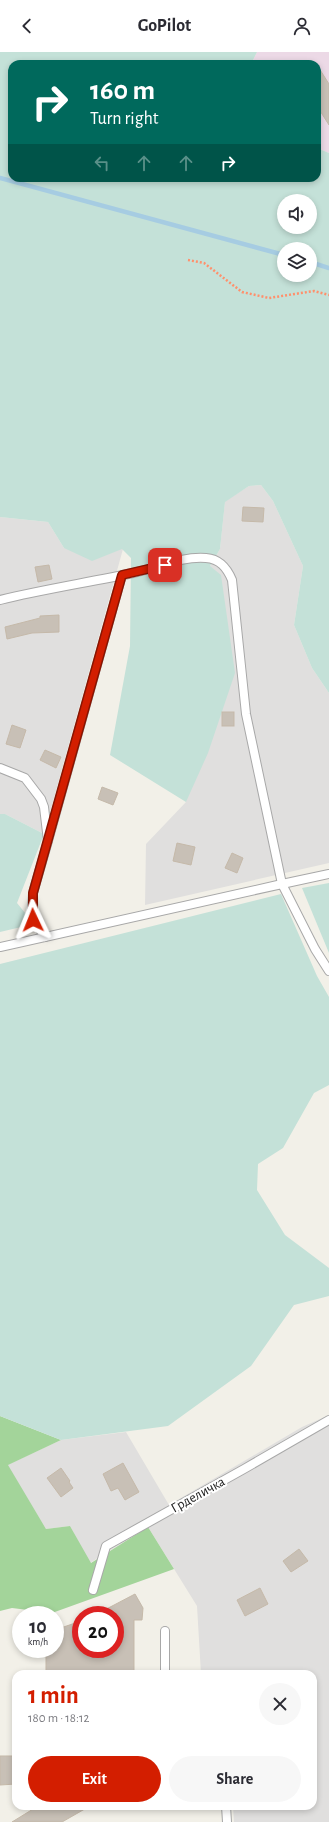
<!DOCTYPE html>
<html lang="en">
<head>
<meta charset="utf-8">
<style>
	body { margin:0; font-family:"Alegreya Sans",sans-serif; background:#f7f7f7; color:#2b2b33; height:100vh; display:flex; flex-direction:column; font-size:15px; white-space:nowrap }
	* { box-sizing:border-box; margin:0 }
	p { font-size:13px; color:#7c7c81 }
	.icon { flex:none; width:22px; height:22px; fill:none; stroke:currentColor; stroke-width:2; stroke-linecap:round; stroke-linejoin:round }
	.map { position:relative; flex:1; overflow:hidden }
	.sheet { position:absolute; left:12px; top:1618px; width:305px; height:140px; display:flex; flex-direction:column; background:#fff; border-radius:12px; box-shadow:0 2px 6px #0003 }
	.sheet>* { flex:none }
	.guide { position:absolute; left:8px; top:8px; width:313px; height:122px; border-radius:12px; box-shadow:0 2px 6px #0003; background:#00695c; color:#fff; overflow:hidden }
	.controls { position:absolute; left:277px; top:142px; display:grid; gap:8px }
	.controls a { display:grid; place-items:center; width:40px; height:40px; border-radius:50%; background:#fff; box-shadow:0 2px 6px #0003; font-size:20px }
	.speed { position:absolute; left:12px; top:1554px; display:flex; gap:8px; font-size:20px; font-weight:700; text-align:center }
	.speed>* { display:grid; place-content:center; width:52px; height:52px; border-radius:50%; background:#fff; box-shadow:0 2px 6px #0003; line-height:1 }
	.speed small { font-size:10px; font-weight:400 }
	.speed .limit { border:6px solid #d22; background:#fff; color:#111 }
	.pin { position:absolute; display:grid; place-items:center; width:34px; height:34px; color:#fff; margin:-17px; border-radius:8px; box-shadow:0 2px 6px #0006 }
	.me { position:absolute; width:44px; margin:-22px; rotate:358deg; stroke-linejoin:round; filter:drop-shadow(0 0 3px #0008) }
	.turn { display:flex; align-items:center; gap:14px; height:84px; padding:0 16px; font-size:18px }
	.turn .icon { width:52px; height:52px; stroke-width:2.5 }
	.turn b { display:block; font-size:28px; line-height:34px }
	.lanes { display:flex; align-items:center; height:38px; padding:0 16px; background:#0003; justify-content:center; gap:20px; direction:ltr }
	.lanes .off { opacity:.35 }
	.round { display:grid; place-items:center; flex:none; width:42px; height:42px; border-radius:21px; background:#f7f7f7 }
	.headline { display:flex; align-items:center; justify-content:space-between; height:68px; padding:0 16px }
	h1 { font-size:24px; font-weight:700; line-height:30px; color:#d31e00 }
	.action { display:flex; gap:8px; margin-top:auto; padding:8px 16px }
	.action a { flex:1; height:46px; border-radius:24px; background:#d31e00; color:#fff; font-size:16px; font-weight:700; line-height:46px; text-align:center }
	.action a+a { background:#f7f7f7; color:#2b2b33 }
	header { display:flex; justify-content:space-between; align-items:center; height:52px; padding:0 16px; background:#fff; font-size:18px; font-weight:700 }
	.map>svg:first-child { display:block }
	.residential { fill:#e0dfde }
	.industrial { fill:#ecd9e6 }
	.forest { fill:#a3d49a }
	.wetland { fill:#c4e1d8; fill-rule:evenodd }
	.lines { fill:none; stroke-linecap:round; stroke-linejoin:round }
	.stream { stroke:#a6cce2; stroke-width:4.5 }
	.building { fill:#c8c0b6; stroke:#c5b9a9 }
	.service-casing { stroke:#a8a8a8; stroke-width:10 }
	.path { stroke:#ff906c; stroke-width:2.5; stroke-dasharray:2 2; stroke-linecap:butt }
	.service { stroke:#fff; stroke-width:8 }
	.route-casing { stroke:#891400; stroke-width:10 }
	.route { stroke:#d31e00; stroke-width:7 }
	.labels { text-anchor:middle; dominant-baseline:central; stroke-width:4; stroke-linejoin:round; paint-order:stroke }
	.street-label { font-size:14px; fill:#212121; stroke:#fff }
</style>
</head>
<body>
<header><svg class="icon" aria-label="back" viewBox="0 0 24 24"><path d="M15 5l-7 7 7 7"/></svg>GoPilot<svg class="icon" aria-label="person" viewBox="0 0 24 24"><circle cx="12" cy="8" r="4"/><path d="M4 21q1-7 8-7t8 7"/></svg></header>
<div class="map">
<svg width="329" height="1770" viewBox="0 0 329 1770">
	<rect width="100%" height="100%" fill="#f2f0e8"/>
	<!-- residential -->
	<g class="residential">
		<polygon points="261,433 273,449 303,514 294,573 312,616 329,641 329,811 145,853 146,792 186,750 210,514 220,497 225,449 249,434"/>
		<polygon points="0,465 48,470 64,496 123,497 44,782 5,762 0,762"/>
		<polygon points="329,1363 329,1770 234,1770 233,1754 313,1754 313,1622 201,1622 197,1554 148,1475 90,1511 70,1474 46,1477 7,1413 61,1388 126,1380 169,1453 302,1375"/>
	</g>
	<!-- industrial -->
	<polygon class="industrial" points="257,0 329,0 329,101 317,96 317,12 251,12"/>
	<!-- forest -->
	<polygon class="forest" points="0,1364 61,1388 8,1413 46,1477 70,1474 91,1511 148,1475 174,1517 52,1561 12,1556 0,1559"/>
	<!-- wetland -->
	<g class="wetland">
		<path d="M0,0H257L251,12H12V126H317V96L329,101V641L312,616L294,573L303,514L273,449L261,433L249,434L225,450L220,497L210,514L221,523L235,621L208,701L186,750L110,703L130,594L131,506L122,497L92,509L64,496L48,470L0,465ZM284,149H310V175H284ZM284,197H310V223H284Z"/>
		<polygon points="0,762 5,762 44,782 17,851 34,872 0,880"/>
		<polygon points="329,831 329,901 302,836"/>
		<polygon points="281,842 317,924 329,945 329,1033 314,1041 283,1096 258,1112 257,1138 285,1183 329,1216 329,1244 294,1253 251,1314 168,1374 61,1388 0,1364 0,912"/>
	</g>
	<g class="lines">
		<!-- stream -->
		<g class="stream">
			<polyline points="0,126 284,203"/>
			<polyline points="310,210 329,216"/>
		</g>
	</g>
	<!-- building -->
	<g class="building">
		<polygon points="317,13 329,32 329,73 317,54"/>
		<polygon points="243,455 264,456 263,470 242,469"/>
		<polygon points="49,513 52,527 38,530 35,515"/>
		<polygon points="59,563 59,580 32,581 7,587 5,575 40,566 40,564"/>
		<rect x="222" y="660" width="12" height="14"/>
		<polygon points="12,673 26,678 20,696 6,692"/>
		<polygon points="45,698 61,705 56,716 40,708"/>
		<polygon points="102,735 118,741 113,753 98,747"/>
		<polygon points="177,791 195,795 191,813 173,809"/>
		<polygon points="232,801 243,806 237,821 225,816"/>
		<polygon points="123,1411 139,1440 125,1448 118,1436 111,1439 103,1422"/>
		<polygon points="61,1416 70,1429 69,1430 73,1436 61,1445 47,1426"/>
		<polygon points="299,1497 308,1509 291,1520 283,1509"/>
		<polygon points="260,1536 268,1552 245,1564 237,1548"/>
		<polygon points="135,1542 143,1556 142,1568 134,1568 134,1622 46,1622 46,1597 55,1597 55,1578 81,1569 81,1597 115,1597 115,1563 95,1563"/>
		<polygon points="0,1704 16,1704 16,1732 0,1733"/>
		<polygon points="38,1754 90,1754 62,1770 12,1770"/>
	</g>
	<g class="lines">
		<!-- service casing -->
		<g class="service-casing">
			<g id="service">
				<path d="M0,548C45,537 92,530 137,520C159,515 183,504 206,506C220,507 227,516 232,528L246,662L282,832L329,822"/>
				<polyline points="0,716 25,726 41,747 44,755 48,789 33,841 32,860 33,867 45,885"/>
				<polyline points="48,789 122,523"/>
				<polyline points="0,895 282,832 315,897 329,919"/>
				<polyline points="93,1538 106,1494 244,1417 329,1368"/>
				<polyline points="165,1579 165,1622"/>
				<polyline points="226,1754 227,1770"/>
			</g>
		</g>
		<!-- path -->
		<polyline class="path" points="188,208 204,211 242,240 269,246 314,239 329,243"/>
		<!-- service -->
		<use href="#service" class="service"/>
	</g>
	<g class="lines">
		<!-- route casing -->
		<g class="route-casing">
			<polyline id="route" points="33,868 33,841 122,523 165,513"/>
		</g>
		<!-- route -->
		<use href="#route" class="route"/>
	</g>
	<g class="labels">
		<!-- street labels -->
		<g class="street-label">
			<text transform="translate(198 1443) rotate(-29)">Грделичка</text>
		</g>
	</g>
</svg>
<div class="controls">
<a><svg class="icon" aria-label="sound" viewBox="0 0 24 24"><path d="M4 9h4l5-4v14l-5-4H4zM17 9q2 3 0 6"/></svg></a>
<a><svg class="icon" aria-label="layers" viewBox="0 0 24 24"><path d="M12 4l9 5-9 5-9-5zM3 14l9 5 9-5"/></svg></a>
</div>
<div class="speed"><div>10<small>km/h</small></div><div class="limit">20</div></div>
<div class="pin" style="left:165px;top:513px;background:#d93025"><svg class="icon" aria-label="arrive" viewBox="0 0 24 24"><path d="M6 21V4h12l-3 4 3 4H6"/></svg></div>
<svg class="me" style="left:33px;top:868px" viewBox="-20 -20 40 40"><path d="M0-17L14 15 0 8-14 15z" fill="#d31e00" stroke="#fff" stroke-width="4"/></svg>
<div class="guide">
<div class="turn"><svg class="icon" aria-label="right" viewBox="0 0 24 24"><path d="M7 20v-9h11M14 6l5 5-5 5"/></svg><div><b>160 m</b>Turn right</div></div>
<div class="lanes"><svg class="icon off" aria-label="left" viewBox="0 0 24 24"><path d="M17 20v-9H6M10 6l-5 5 5 5"/></svg><svg class="icon off" aria-label="ahead" viewBox="0 0 24 24"><path d="M12 20V5M6 11l6-6 6 6"/></svg><svg class="icon off" aria-label="ahead" viewBox="0 0 24 24"><path d="M12 20V5M6 11l6-6 6 6"/></svg><svg class="icon" aria-label="right" viewBox="0 0 24 24"><path d="M7 20v-9h11M14 6l5 5-5 5"/></svg></div>
</div>
<section class="sheet">
<div class="headline"><div><h1>1 min</h1><p>180 m · 18:12</p></div><a class="round"><svg class="icon" aria-label="close" viewBox="0 0 24 24"><path d="M6 6l12 12M18 6L6 18"/></svg></a></div>
<div class="action"><a>Exit</a><a>Share</a></div>
</section>
</div>
</body>
</html>
